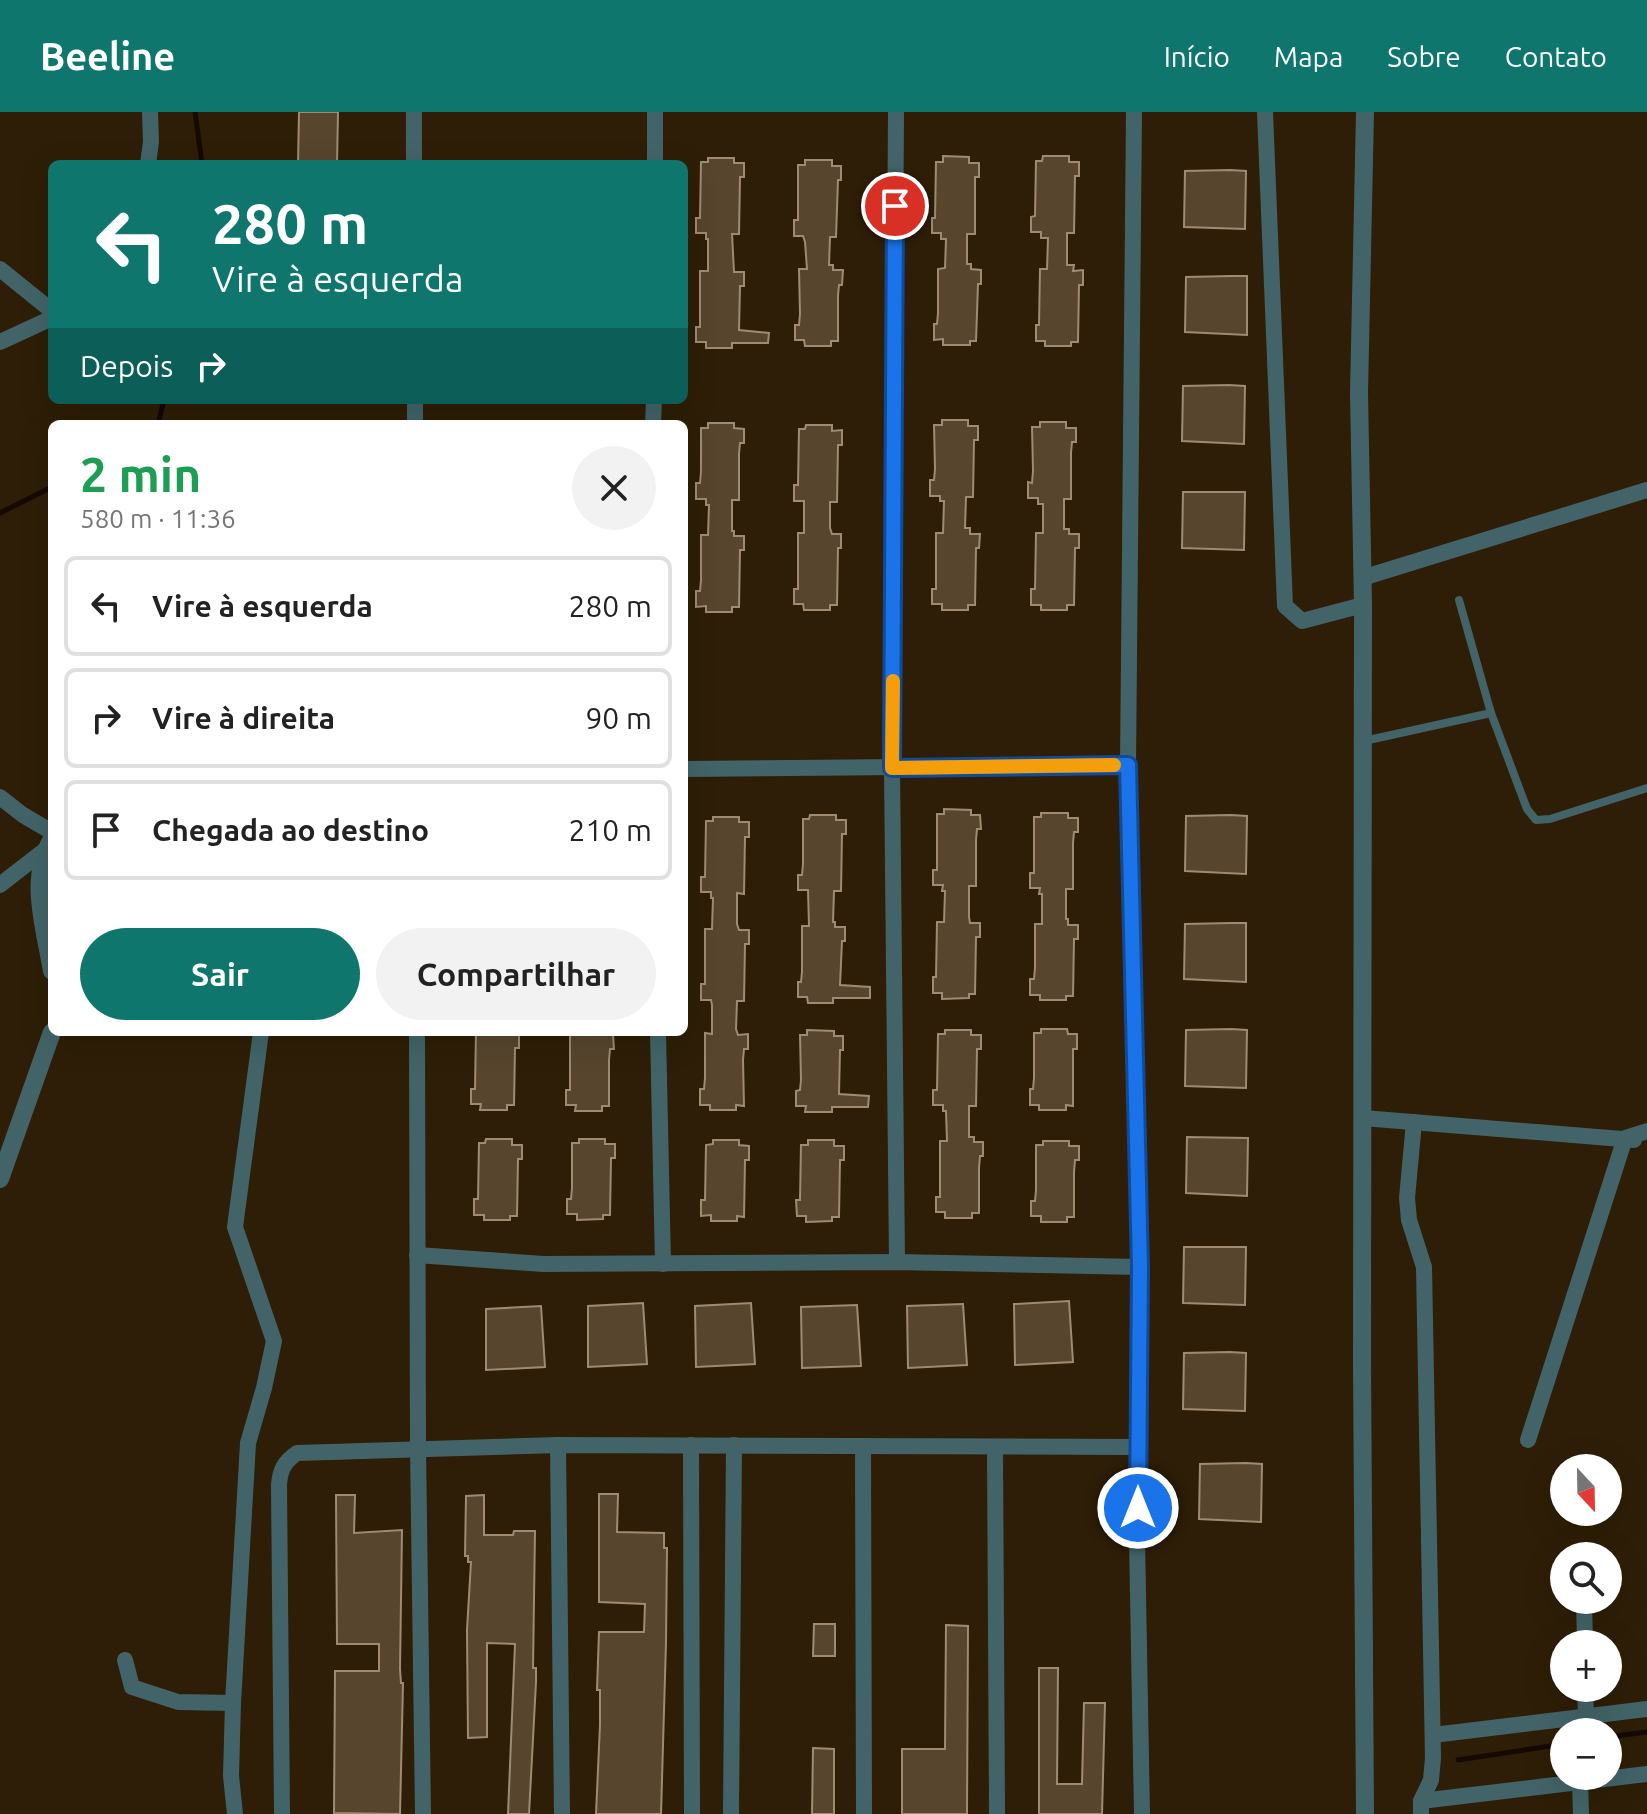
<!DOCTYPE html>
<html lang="pt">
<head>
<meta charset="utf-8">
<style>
	body { margin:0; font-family:Ubuntu,sans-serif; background:#f2f2f2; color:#222; height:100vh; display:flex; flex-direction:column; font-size:30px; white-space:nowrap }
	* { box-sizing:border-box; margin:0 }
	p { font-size:26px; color:#767676 }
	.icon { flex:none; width:44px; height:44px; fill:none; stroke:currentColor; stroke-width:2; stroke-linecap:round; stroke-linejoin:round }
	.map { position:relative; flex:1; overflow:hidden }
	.drawer { position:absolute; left:48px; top:308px; width:640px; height:616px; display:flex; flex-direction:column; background:#fff; border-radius:12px; box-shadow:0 8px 32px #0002 }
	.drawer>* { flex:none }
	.hud { position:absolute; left:48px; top:48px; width:640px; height:244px; border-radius:12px; box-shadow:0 8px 32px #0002; background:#0f766e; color:#fff; overflow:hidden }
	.needle { width:52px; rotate:158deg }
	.fabs { position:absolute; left:1550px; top:1342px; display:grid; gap:16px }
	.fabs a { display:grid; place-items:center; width:72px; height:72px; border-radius:50%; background:#fff; box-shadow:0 8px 32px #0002; font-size:40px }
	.pin { position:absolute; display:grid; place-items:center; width:68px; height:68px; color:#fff; margin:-34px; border:4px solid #fff; border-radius:50%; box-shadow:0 2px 8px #0007 }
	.me { position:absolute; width:88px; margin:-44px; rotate:0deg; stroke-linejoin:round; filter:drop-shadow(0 0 6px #0008) }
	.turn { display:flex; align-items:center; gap:28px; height:168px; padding:0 32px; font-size:36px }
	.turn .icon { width:104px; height:104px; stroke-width:2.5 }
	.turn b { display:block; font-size:56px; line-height:68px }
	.then { display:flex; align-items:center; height:76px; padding:0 32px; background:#0003; gap:16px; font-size:30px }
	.round { display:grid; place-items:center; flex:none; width:84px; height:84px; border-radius:42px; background:#f2f2f2 }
	.overview { display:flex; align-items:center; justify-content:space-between; height:136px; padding:0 32px }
	h1 { font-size:48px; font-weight:700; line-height:60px; color:#1e9e55 }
	.button { display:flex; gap:16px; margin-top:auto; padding:16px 32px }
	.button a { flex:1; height:92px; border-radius:48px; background:#0f766e; color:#fff; font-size:32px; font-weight:700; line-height:92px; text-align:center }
	.button a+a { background:#f2f2f2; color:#222 }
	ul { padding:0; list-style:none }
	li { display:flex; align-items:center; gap:24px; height:100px; margin:0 16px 12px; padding:0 16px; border:4px solid #e0e0e0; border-radius:12px }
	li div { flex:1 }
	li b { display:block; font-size:30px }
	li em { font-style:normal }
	header { display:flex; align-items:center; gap:48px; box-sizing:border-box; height:112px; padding:0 40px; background:#0f766e; color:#fff }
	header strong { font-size:38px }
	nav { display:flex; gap:44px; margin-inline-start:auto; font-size:28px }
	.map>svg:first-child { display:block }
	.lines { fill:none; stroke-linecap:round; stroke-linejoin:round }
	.stream { stroke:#150900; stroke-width:5 }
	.building { fill:#57452e; stroke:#9e8b72; stroke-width:2 }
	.service { stroke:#426468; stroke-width:8 }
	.minor { stroke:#426468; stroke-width:16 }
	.tertiary { stroke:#426468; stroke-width:18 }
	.route-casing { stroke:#114b97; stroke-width:20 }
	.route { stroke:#1a73e8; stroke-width:14 }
	.slow { stroke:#f59e0b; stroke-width:14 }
</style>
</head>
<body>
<header>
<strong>Beeline</strong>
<nav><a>Início</a><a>Mapa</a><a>Sobre</a><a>Contato</a></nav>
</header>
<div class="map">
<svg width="1647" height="1702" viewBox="0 0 1647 1702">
	<rect width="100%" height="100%" fill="#2e1e07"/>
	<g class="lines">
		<!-- stream -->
		<g class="stream">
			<polyline points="195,0 202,52"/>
			<polyline points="158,312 164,288"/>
			<polyline points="0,401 52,375"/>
			<polyline points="1608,1625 1647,1620"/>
			<polyline points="1458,1648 1564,1632"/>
		</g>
	</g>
	<!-- building -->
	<g class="building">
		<polygon points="299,0 338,0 337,52 298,52"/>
		<polygon points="943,44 969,45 969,51 979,51 979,65 975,65 975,122 967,122 967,152 971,152 971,157 981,158 981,172 978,172 976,229 970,229 970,233 943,233 943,227 934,228 934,212 937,212 938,201 938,157 945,156 946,127 941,127 941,121 932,121 932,106 935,106 936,50 943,50"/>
		<polygon points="1043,44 1069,44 1069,50 1079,50 1079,64 1075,64 1074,121 1067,121 1067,153 1074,153 1073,159 1083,158 1083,173 1079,173 1078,230 1071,230 1071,234 1045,234 1045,229 1036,229 1036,213 1039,213 1040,157 1047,157 1048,126 1041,126 1041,120 1031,120 1031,105 1035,104 1036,49 1042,49"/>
		<polygon points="708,46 734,46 734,51 744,51 744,65 740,65 739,122 732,122 734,160 744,160 744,174 740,174 739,218 769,221 768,231 732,231 732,236 706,236 706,230 696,230 696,215 700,215 700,159 708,159 708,127 706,127 706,121 696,121 696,106 700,106 701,50 708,50"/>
		<polygon points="805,48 832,48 832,54 841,54 841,68 838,68 836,125 830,125 829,153 833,153 833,158 843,158 842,173 839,173 838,184 838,229 831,229 831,234 805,234 804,228 795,228 795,213 799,213 800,202 799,157 807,157 805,130 803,124 794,124 794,108 798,108 798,53 805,53"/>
		<polygon points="1230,58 1246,59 1245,117 1184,115 1185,59"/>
		<polygon points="1232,164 1247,164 1247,223 1185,220 1186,165"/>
		<polygon points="1229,273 1245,274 1244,332 1182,329 1183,274"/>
		<polygon points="942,308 968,308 968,314 978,314 978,328 974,328 973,385 966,385 965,416 970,416 970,422 980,422 979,436 976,436 975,493 968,493 968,498 942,498 942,492 932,492 932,477 936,477 936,421 943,421 944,389 940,389 940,384 930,384 930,368 934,368 935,357 934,313 942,313"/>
		<polygon points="1040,310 1066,310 1066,316 1076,316 1076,330 1072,330 1071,341 1071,387 1064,387 1064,417 1069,417 1069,422 1079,422 1079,436 1075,436 1074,493 1067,493 1067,498 1041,498 1041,493 1031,493 1031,477 1035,477 1036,421 1043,421 1043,392 1038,392 1038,386 1028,386 1028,370 1032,371 1033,359 1032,315 1040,315"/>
		<polygon points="708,311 734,311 734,316 744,317 744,331 740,331 739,342 739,388 732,388 732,419 734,419 734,424 744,424 744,438 740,438 739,495 732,495 732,500 706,500 706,494 696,495 696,479 700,479 701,468 701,423 708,423 709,393 706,393 706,387 696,387 696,371 700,371 701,360 701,316 708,316"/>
		<polygon points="806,313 832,313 832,319 842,318 842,333 838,333 837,390 830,390 830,416 832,422 841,422 841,436 838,436 837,493 830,493 830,498 804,498 803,492 794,492 794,477 798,477 798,421 804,421 804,389 794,389 794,373 798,373 799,317 805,317"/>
		<polygon points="1183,380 1245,380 1244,438 1182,436"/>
		<polygon points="944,697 971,698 971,703 980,703 981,717 977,717 976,728 976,774 969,774 969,805 970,811 980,811 980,825 976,825 975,882 969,882 969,886 942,887 942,881 933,881 933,865 936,865 937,810 944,810 945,779 942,779 943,773 933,773 933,758 937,758 937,702 944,702"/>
		<polygon points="1041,701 1068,701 1068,706 1078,706 1078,720 1074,720 1073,731 1073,777 1066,777 1066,807 1068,807 1068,813 1078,813 1078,827 1074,827 1073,884 1066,884 1066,888 1040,888 1040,883 1030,883 1030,867 1034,867 1035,856 1035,812 1042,812 1042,782 1039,782 1040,776 1030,776 1030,761 1034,761 1034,705 1041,705"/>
		<polygon points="810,703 836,703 836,708 846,708 846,722 842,722 841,779 834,779 833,810 835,810 835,815 845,815 845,829 842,829 840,873 870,875 870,886 833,886 833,891 808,891 807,885 798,885 798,870 801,870 802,859 802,814 809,814 808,778 798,778 798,763 802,763 803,752 803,707 809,707"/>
		<polygon points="1231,703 1247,704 1246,762 1185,759 1186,704"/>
		<polygon points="713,705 739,705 739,710 749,710 749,725 745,725 744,782 737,781 737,812 739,818 749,818 749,832 745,832 744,889 737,889 736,917 738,923 748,922 748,937 744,937 743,948 744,994 736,993 736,998 710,998 710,993 700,993 700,977 704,977 705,966 705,921 712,922 712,893 711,888 701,888 701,872 705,872 705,817 712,817 713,786 711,786 711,780 701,780 701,765 705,765 706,709 713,709"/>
		<polygon points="1231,811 1246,811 1246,870 1184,867 1185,812"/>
		<polygon points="1041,917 1067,917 1068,922 1077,922 1077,937 1073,937 1073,994 1066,993 1066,998 1039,998 1039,993 1030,993 1030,977 1033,977 1034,966 1034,921 1041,921"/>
		<polygon points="1231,917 1247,918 1246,976 1185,974 1186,918"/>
		<polygon points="807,918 834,919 834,924 843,924 843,938 840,938 839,982 869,984 868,995 832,995 832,1000 805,1000 806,994 796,994 796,979 800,978 801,968 800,923 807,923"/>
		<polygon points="945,918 971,918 971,923 981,923 981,937 977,937 976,994 969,994 969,1025 974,1025 974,1030 983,1030 983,1044 980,1044 979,1056 979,1101 972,1101 972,1106 945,1106 945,1100 936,1100 936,1085 940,1085 940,1029 947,1029 946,999 943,999 943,993 933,993 933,978 937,978 938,922 945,922"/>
		<polygon points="509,920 519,922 519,936 515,936 514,993 507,993 507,998 480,998 481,992 471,992 471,977 475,977 476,921"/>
		<polygon points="577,920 604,920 604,923 613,923 614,937 610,937 609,948 609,994 602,994 602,999 575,999 576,993 566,993 566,978 570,978 570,922 577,922"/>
		<polygon points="1187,1025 1248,1026 1247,1084 1186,1081"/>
		<polygon points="486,1027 512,1027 512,1033 522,1033 522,1047 518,1047 517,1104 510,1104 510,1108 484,1108 484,1103 474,1103 474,1087 478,1087 479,1031 485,1031"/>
		<polygon points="579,1027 605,1027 605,1032 615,1032 615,1046 611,1046 610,1103 603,1103 603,1107 577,1108 577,1102 567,1102 567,1087 571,1087 572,1076 572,1031 579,1031"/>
		<polygon points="713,1028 739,1028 739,1033 749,1034 749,1048 745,1048 744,1105 737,1104 737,1109 711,1109 711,1103 701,1104 701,1088 705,1088 706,1033 713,1032"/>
		<polygon points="808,1028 834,1028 834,1034 844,1034 844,1048 840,1048 839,1105 832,1105 832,1109 806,1110 806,1104 797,1104 796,1088 800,1088 801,1033 808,1033"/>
		<polygon points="1043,1029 1069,1029 1069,1034 1079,1034 1079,1048 1075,1048 1074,1060 1074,1105 1067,1105 1067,1110 1041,1110 1041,1104 1031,1104 1031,1089 1035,1089 1036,1078 1036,1033 1043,1033"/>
		<polygon points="1184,1135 1246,1135 1245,1193 1183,1191"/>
		<polygon points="1069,1189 1073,1250 1015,1253 1014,1192"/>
		<polygon points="643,1191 647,1252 588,1255 588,1194"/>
		<polygon points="751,1191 755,1252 696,1255 695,1194"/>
		<polygon points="963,1192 967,1253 908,1256 907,1194"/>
		<polygon points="857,1193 861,1254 802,1256 801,1195"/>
		<polygon points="541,1194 545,1255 486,1258 486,1197"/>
		<polygon points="1230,1240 1246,1241 1245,1299 1183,1297 1184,1241"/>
		<polygon points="1246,1351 1262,1352 1261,1410 1199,1407 1200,1352"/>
		<polygon points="599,1382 618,1382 617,1420 664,1421 664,1436 667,1436 666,1530 661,1702 596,1702 600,1613 600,1578 597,1578 599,1520 644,1520 645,1492 599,1490"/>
		<polygon points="336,1383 355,1383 354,1421 402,1418 400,1557 401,1571 403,1571 400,1702 334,1701 335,1559 379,1559 379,1532 337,1532"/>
		<polygon points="484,1383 484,1423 513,1423 514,1419 535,1419 533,1556 536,1556 536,1570 529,1702 508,1702 515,1532 487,1531 487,1625 468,1626 467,1518 471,1450 468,1450 468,1444 465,1444 466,1384"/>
		<polygon points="814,1512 835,1512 835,1544 813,1544"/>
		<polygon points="946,1513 968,1514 967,1702 902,1702 902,1637 945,1637"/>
		<polygon points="1039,1556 1058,1556 1057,1672 1082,1672 1084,1591 1105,1591 1102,1702 1039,1702"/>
		<polygon points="813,1636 834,1637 834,1702 812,1702"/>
	</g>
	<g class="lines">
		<!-- service -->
		<g class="service">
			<polyline points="1459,488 1491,601"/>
			<polyline points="1364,629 1491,601 1527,697 1536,708 1550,707 1647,676"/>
		</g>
		<!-- minor -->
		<g class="minor">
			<polyline points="414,0 414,52"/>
			<polyline points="896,0 892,656 897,1150"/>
			<polyline points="1134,0 1128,653 1140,1155 1137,1427 1142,1702"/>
			<polyline points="1265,0 1285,494 1302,509 1363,493"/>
			<polyline points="148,52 151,30 150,0"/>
			<polyline points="655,52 655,0"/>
			<polyline points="0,157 52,199"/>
			<polyline points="0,230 52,206"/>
			<polyline points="415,288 415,312"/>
			<polyline points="653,312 654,288"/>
			<polyline points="1362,466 1647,378"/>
			<polyline points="684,657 1128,653"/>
			<polyline points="0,685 23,703 52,720"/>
			<polyline points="0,773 45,738"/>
			<polyline points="417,920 418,1335 423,1702"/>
			<polyline points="658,920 663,1152"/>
			<polyline points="1363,1006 1634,1028"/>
			<polyline points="1414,1010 1407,1086 1409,1108 1424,1155 1433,1646 1431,1668 1421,1689 1421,1702"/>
			<polyline points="417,1143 543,1152 897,1150 1140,1155"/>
			<polyline points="1528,1328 1625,1026 1647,1019"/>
			<polyline points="558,1333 562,1702"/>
			<polyline points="691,1333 692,1702"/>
			<polyline points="863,1334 864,1702"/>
			<polyline points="995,1335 997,1702"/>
			<polyline points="1584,1488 1585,1532"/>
			<polyline points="125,1548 132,1575 178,1590 233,1591"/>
			<polyline points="1585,1576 1586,1604"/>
			<polyline points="1433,1623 1647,1597"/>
			<polyline points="1580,1670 1581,1702"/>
			<polyline points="1421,1689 1647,1662"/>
			<polyline points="235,1702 231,1664 233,1591 248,1331 264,1276 274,1229 235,1115 261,920"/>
			<path d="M282,1702L279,1373C280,1358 284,1350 297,1341L558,1333L1138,1335"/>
			<polyline points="731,1702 734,1333"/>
		</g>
		<!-- tertiary -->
		<g class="tertiary">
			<polyline points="1365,0 1359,281 1363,493 1362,1250 1365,1702"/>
			<path d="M52,727C28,766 45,816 52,859"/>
			<polyline points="0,1067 52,920"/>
		</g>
	</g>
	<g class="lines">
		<!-- route casing -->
		<g class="route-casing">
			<polyline id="route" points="895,94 892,656 1128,653 1140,1155 1138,1396"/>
		</g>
		<!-- route -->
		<use href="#route" class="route"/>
		<!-- slow -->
		<polyline class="slow" points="893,569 892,656 1114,653"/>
	</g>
</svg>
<div class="fabs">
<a><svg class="needle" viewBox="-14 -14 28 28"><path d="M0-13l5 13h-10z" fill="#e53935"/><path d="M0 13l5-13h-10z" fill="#767676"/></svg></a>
<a><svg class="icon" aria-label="search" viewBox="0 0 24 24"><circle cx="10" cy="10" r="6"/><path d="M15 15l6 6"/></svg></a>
<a>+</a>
<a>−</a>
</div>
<div class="pin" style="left:895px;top:94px;background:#d93025"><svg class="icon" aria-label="arrive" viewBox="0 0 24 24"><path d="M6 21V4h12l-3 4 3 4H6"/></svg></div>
<svg class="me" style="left:1138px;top:1396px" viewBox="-20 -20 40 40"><circle r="17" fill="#1a73e8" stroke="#fff" stroke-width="3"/><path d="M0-11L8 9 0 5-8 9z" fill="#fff"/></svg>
<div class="hud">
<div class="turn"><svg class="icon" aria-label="left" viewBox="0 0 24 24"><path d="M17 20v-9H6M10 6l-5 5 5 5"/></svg><div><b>280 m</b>Vire à esquerda</div></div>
<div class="then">Depois<svg class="icon" aria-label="right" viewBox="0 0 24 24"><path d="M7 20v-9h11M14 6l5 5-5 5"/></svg></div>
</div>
<section class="drawer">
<div class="overview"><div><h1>2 min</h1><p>580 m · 11:36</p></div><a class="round"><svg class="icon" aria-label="close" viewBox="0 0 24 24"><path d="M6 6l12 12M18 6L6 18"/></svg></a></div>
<ul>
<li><svg class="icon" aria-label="left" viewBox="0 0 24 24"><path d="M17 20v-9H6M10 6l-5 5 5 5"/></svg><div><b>Vire à esquerda</b></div><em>280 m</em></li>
<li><svg class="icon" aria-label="right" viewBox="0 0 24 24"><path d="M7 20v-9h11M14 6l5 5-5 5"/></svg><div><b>Vire à direita</b></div><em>90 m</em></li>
<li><svg class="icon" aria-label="arrive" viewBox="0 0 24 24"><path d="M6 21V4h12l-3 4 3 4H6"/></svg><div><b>Chegada ao destino</b></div><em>210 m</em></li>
</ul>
<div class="button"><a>Sair</a><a>Compartilhar</a></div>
</section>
</div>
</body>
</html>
